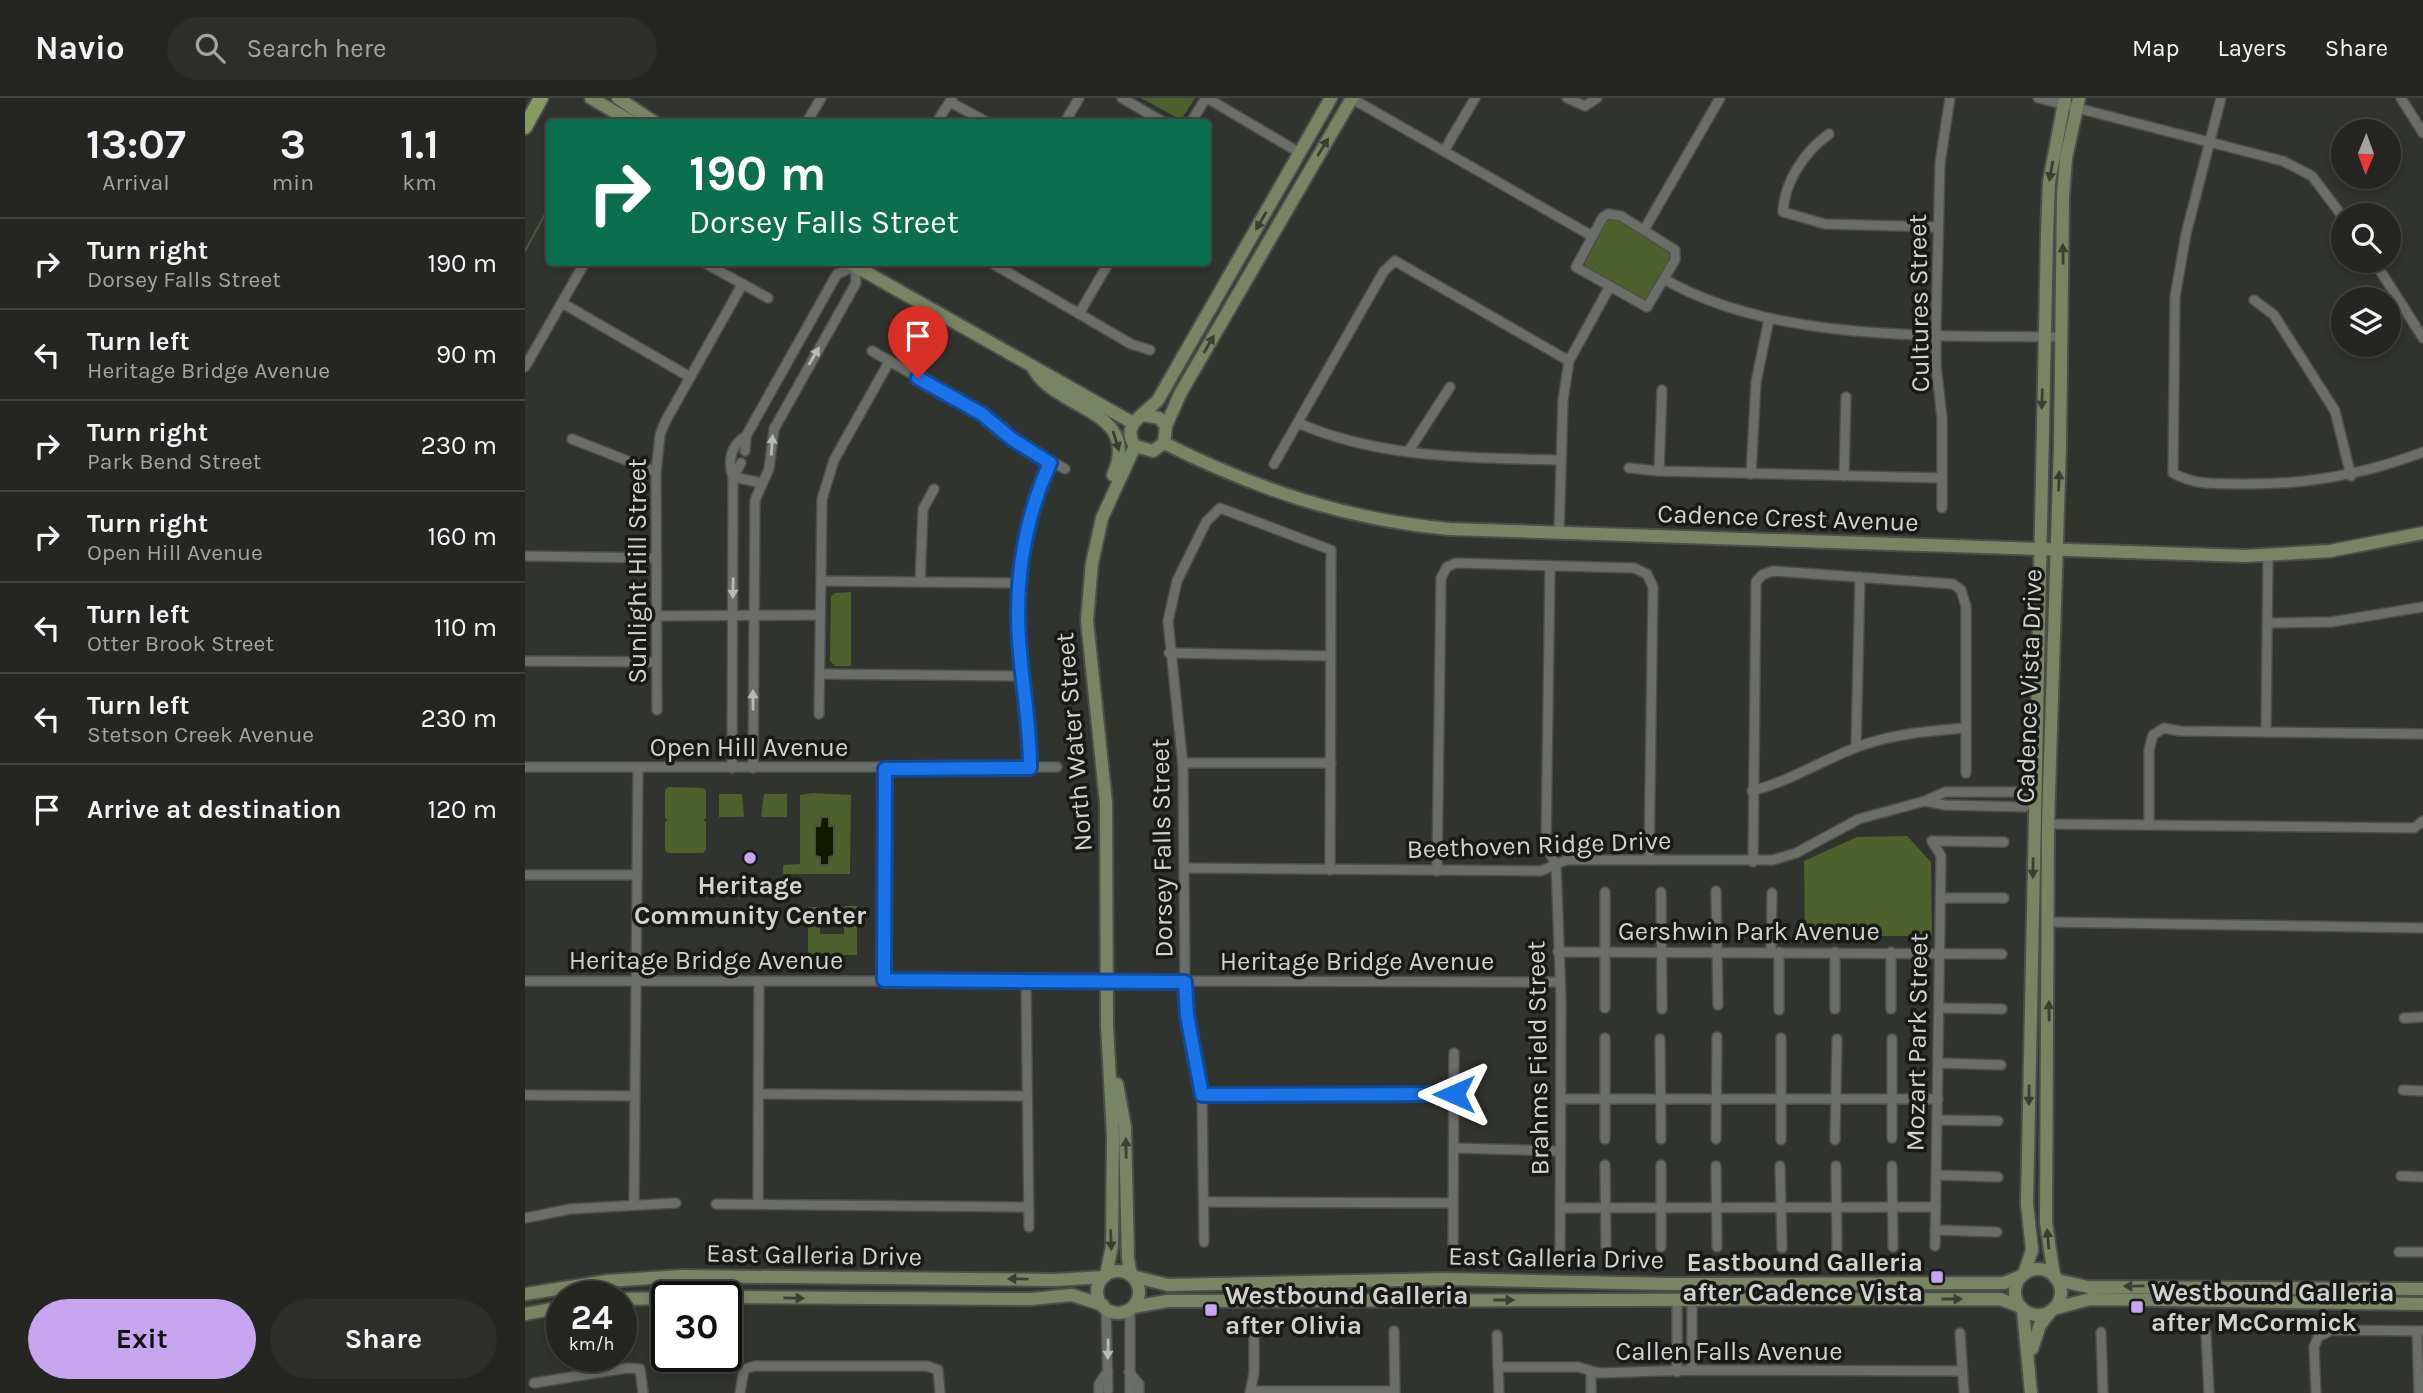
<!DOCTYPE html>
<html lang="en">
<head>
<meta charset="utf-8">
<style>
	body { margin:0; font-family:Karla,sans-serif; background:#2d2e2a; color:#f1f3f6; height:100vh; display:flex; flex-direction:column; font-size:26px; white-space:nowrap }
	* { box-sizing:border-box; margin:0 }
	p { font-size:23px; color:#a3a5a5 }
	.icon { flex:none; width:38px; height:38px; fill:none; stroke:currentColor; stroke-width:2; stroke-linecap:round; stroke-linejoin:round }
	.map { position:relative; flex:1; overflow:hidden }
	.details { display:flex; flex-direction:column; background:#252622; width:525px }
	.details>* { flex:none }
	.top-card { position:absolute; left:21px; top:21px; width:665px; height:147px; border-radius:7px; box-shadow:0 4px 10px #0003,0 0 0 2px #424340; background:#0b6e4f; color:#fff; overflow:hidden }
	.needle { width:46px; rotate:181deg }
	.buttons { position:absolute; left:1806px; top:21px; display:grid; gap:14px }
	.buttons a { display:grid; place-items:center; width:70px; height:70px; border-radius:50%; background:#252622; box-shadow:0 4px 10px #0003,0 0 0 2px #424340; font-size:35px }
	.speed { position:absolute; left:21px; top:1183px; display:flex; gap:14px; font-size:35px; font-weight:700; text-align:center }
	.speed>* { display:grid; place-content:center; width:91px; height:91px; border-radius:50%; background:#252622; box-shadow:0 4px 10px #0003,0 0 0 2px #424340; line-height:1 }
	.speed small { font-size:18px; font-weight:400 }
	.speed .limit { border:4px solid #111; border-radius:10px; background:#fff; color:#111 }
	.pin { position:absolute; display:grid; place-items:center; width:60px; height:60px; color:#fff; margin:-72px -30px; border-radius:50% 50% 50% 0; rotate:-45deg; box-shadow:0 0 7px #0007 }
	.pin .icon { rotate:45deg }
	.me { position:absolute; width:77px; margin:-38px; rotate:270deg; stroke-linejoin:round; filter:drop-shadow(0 0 5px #0008) }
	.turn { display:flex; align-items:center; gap:24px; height:147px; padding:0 28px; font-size:32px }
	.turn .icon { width:91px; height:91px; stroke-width:2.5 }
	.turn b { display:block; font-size:49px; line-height:60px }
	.eta { display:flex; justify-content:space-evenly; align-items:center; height:119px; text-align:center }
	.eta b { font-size:42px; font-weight:700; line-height:49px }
	.action { display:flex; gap:14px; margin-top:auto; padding:14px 28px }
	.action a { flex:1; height:80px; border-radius:42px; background:#c7a6ef; color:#111; font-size:28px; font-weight:700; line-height:80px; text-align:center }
	.action a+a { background:#2d2e2a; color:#f1f3f6 }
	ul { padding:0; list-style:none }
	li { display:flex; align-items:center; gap:21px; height:91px; padding:0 28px; border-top:2px solid #424340 }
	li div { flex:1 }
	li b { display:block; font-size:26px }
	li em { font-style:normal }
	header { display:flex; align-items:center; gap:42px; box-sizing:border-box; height:98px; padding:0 35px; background:#252622; border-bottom:2px solid #424340 }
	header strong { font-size:33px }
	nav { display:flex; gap:38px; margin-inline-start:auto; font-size:24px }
	.search { width:490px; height:63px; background:#2d2e2a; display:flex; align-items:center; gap:18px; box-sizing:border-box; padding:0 24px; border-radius:38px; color:#a3a5a5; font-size:26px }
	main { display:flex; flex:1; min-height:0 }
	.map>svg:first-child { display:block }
	.green { fill:#4e602b }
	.water { fill:#111900; stroke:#4b513e; stroke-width:2 }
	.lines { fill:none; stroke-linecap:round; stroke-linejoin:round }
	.stream { stroke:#4b513e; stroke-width:2.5 }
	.street-casing { stroke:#4d4e4a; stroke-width:12 }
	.secondary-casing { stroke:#4d4e4a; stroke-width:16 }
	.primary-casing { stroke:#4d4e4a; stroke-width:18 }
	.street { stroke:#6b6d68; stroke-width:9 }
	.secondary { stroke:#798464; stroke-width:12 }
	.primary { stroke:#879a5f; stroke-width:14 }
	.street-bridge-casing { stroke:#4d4e4a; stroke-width:12; stroke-linecap:butt }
	.street-bridge { stroke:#6b6d68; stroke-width:9 }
	.oneway { fill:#3b3f33 }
	.oneway2 { fill:#b8bab6 }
	.route-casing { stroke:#114b97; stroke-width:18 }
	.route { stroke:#1a73e8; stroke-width:12 }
	.poi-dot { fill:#c7a6ef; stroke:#191a18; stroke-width:2.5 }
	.labels { text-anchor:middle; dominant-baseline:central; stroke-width:7; stroke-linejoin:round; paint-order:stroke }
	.street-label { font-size:26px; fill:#d2d3d0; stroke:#191a18 }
	.poi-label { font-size:26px; font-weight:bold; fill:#d2d3d0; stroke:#191a18; text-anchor:start }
</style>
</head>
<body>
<header>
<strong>Navio</strong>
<div class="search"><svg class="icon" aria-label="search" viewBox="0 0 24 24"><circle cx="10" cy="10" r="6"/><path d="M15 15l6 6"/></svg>Search here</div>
<nav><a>Map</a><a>Layers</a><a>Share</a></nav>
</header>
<main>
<section class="details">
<div class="eta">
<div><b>13:07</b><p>Arrival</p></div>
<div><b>3</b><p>min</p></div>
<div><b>1.1</b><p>km</p></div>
</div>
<ul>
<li><svg class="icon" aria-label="right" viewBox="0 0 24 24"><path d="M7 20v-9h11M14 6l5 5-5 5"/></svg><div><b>Turn right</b><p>Dorsey Falls Street</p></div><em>190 m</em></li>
<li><svg class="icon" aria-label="left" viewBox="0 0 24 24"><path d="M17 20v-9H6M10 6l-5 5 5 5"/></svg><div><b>Turn left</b><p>Heritage Bridge Avenue</p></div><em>90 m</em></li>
<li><svg class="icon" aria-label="right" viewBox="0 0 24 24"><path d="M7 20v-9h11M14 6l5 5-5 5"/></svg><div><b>Turn right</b><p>Park Bend Street</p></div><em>230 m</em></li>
<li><svg class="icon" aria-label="right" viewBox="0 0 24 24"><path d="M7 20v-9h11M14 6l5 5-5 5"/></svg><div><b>Turn right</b><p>Open Hill Avenue</p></div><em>160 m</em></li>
<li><svg class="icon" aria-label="left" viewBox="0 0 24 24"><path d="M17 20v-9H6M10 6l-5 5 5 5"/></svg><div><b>Turn left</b><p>Otter Brook Street</p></div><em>110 m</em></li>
<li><svg class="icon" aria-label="left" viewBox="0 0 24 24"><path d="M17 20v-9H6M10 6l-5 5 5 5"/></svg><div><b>Turn left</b><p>Stetson Creek Avenue</p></div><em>230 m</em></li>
<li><svg class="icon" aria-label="arrive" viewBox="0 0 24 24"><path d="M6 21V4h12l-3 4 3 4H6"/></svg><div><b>Arrive at destination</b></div><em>120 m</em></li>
</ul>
<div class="action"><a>Exit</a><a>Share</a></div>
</section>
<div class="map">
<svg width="1898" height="1295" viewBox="0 0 1898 1295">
	<rect width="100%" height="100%" fill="#31332e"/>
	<!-- green -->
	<g class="green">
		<polygon points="616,0 670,0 656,22"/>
		<path d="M1090,120L1145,153C1146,165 1128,197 1118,203L1060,171V159L1080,124Z"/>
		<polygon points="326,494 326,568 310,568 305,563 306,498 310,495"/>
		<polygon points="143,689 178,690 181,693 181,720 178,722 181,724 181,752 178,755 143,755 140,752 140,724 143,722 140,720 140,692"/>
		<polygon points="288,695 326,697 325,776 258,776 258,767 275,766 275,697"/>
		<polygon points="194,696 217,696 219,719 194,719"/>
		<polygon points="239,696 262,696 262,719 236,719"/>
		<polygon points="1382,738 1406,764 1407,838 1280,838 1279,763 1332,739"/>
		<polygon points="320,808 332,808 332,857 283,857 283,809 296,809 295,836 319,836"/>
	</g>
	<!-- water -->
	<polygon class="water" points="296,719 304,719 304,728 309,728 309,758 304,759 304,767 295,767 295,759 290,758 290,728 295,728"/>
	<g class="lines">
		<!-- stream -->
		<polyline class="stream" points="0,153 24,109"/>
		<!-- street casing -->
		<g class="street-casing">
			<g id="street">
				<polyline points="597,0 638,24"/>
				<polyline points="682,0 775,55"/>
				<polyline points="826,0 1067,138"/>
				<polyline points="1042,0 1060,8 1072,0"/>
				<polyline points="1513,0 1758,63 1787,78 1818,119"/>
				<path d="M1696,0L1661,136L1650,199L1648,375C1672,388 1690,385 1717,386C1781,387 1838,377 1898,354"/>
				<polyline points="1876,0 1898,35"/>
				<polyline points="425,4 462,24"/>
				<polyline points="282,24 296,0"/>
				<polyline points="412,24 427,0"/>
				<polyline points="540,24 554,0"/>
				<polyline points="666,24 681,0"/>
				<path d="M1304,36C1280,53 1259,84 1258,114L1300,126L1413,129"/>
				<polyline points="919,53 950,0"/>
				<polygon points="1083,116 1096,118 1150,152 1150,162 1122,209 1051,169 1078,119"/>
				<polyline points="1119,132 1195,0"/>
				<polyline points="1849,163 1898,240"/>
				<polyline points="178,164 243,200"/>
				<polyline points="465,164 606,246 625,252"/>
				<path d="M1139,181C1250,245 1410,237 1536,239"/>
				<polyline points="1729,202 1749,217 1810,313 1826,378"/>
				<polyline points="37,205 165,279"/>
				<polyline points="554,216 584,164"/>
				<polyline points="347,253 457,316 487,341 540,371"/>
				<polyline points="0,269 60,164"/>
				<path d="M773,325C856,361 948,360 1036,362"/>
				<polyline points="47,341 131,374"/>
				<polyline points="220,353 221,338"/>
				<polyline points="883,354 925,289"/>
				<polyline points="749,366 859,173 870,163 1044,263"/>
				<polyline points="1104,370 1134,373 1417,380"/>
				<polyline points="1134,373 1137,292"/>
				<polyline points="1226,376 1231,284 1244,221"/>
				<polyline points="1319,378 1321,299"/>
				<path d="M237,385L208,379C202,363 206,347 221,338L312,176L330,168"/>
				<polyline points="1417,410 1417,320 1411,267 1411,229 1415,65 1425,0"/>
				<polyline points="1034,435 1038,302 1044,263 1085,188"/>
				<polyline points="0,458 131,460"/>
				<polyline points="1025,468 1021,749 1031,766 1036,902 1035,1152"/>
				<polyline points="296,483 495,485"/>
				<polyline points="395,484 398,411 409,391"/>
				<polyline points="132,518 295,517"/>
				<polyline points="1744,525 1806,524 1898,509"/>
				<polyline points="644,555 806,558"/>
				<polyline points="0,563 131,564"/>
				<polyline points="296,576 498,578"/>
				<polyline points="132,612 131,374 135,337 140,324 217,187"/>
				<polyline points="294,616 297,401 309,362 364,264"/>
				<polyline points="1741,634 1743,458"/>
				<polyline points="1331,649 1335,479"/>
				<polyline points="658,665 806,665"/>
				<polyline points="0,669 532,669"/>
				<polyline points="207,670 208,379 216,365"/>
				<polyline points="228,670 230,402 244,371 249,331 331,185 330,168"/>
				<polyline points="505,670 504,615 494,543 495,473 507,414 525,365"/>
				<path d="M1227,693C1265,683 1296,663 1332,649C1367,636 1403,633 1439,630"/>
				<polyline points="1523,726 1889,730 1898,723"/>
				<polyline points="1624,727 1624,652 1628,637 1639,630 1655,633 1898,636"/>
				<polyline points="1407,743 1416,758 1410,1148"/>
				<polyline points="1407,743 1479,744"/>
				<polyline points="1228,764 1231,484 1237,477 1248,473 1428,486 1436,492 1441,508 1441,675"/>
				<polyline points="659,770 1016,773 1041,762 1248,762 1271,755 1334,721 1400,703 1420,694 1501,694 1509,701 1500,709 1420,707 1400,703"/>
				<polyline points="912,773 916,480 922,469 931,465 1109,470 1122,476 1128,489 1124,762"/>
				<polyline points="0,777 112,777"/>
				<polyline points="1191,793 1193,907"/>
				<polyline points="1080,794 1080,910"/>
				<polyline points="1136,794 1137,911"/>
				<polyline points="1415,800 1479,800"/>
				<polyline points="1522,824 1898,830"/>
				<polyline points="1033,854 1477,856"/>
				<polyline points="1246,854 1247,795"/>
				<polyline points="1254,854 1254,912"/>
				<polyline points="359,882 360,671"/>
				<polyline points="0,883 559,883"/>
				<polyline points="501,883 504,1129"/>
				<polyline points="606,883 1033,884"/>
				<polyline points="1414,910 1477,911"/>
				<polyline points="1310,911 1310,854"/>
				<polyline points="1366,911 1366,854"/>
				<polyline points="1879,920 1898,919"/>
				<polyline points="1080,940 1080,1041"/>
				<polyline points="1135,941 1136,1041"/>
				<polyline points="1367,941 1367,1040"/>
				<polyline points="1413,965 1476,967"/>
				<polyline points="1878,992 1898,993"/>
				<polyline points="235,996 501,998"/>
				<polyline points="0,997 110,998"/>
				<polyline points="677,997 929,996"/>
				<polyline points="1036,1001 1413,1001"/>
				<polyline points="1413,1022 1473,1023"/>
				<polyline points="1191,1041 1192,939"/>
				<polyline points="1256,1042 1256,940"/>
				<polyline points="1310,1042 1312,941"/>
				<polyline points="929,1050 1035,1053"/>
				<polyline points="1080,1067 1081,1148"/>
				<polyline points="1136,1067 1136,1149"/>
				<polyline points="1191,1068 1192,1149"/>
				<polyline points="1255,1068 1257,1150"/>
				<polyline points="1311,1068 1312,1151"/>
				<polyline points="1367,1068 1368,1149"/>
				<polyline points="1412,1077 1473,1079"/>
				<polyline points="1876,1078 1898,1079"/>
				<polyline points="679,1104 928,1105"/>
				<polyline points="109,1105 113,670"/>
				<polyline points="191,1106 503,1109"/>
				<polyline points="233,1106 234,883"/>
				<polyline points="1035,1110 1411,1109"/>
				<polyline points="0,1120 45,1111 151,1105"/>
				<polyline points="1410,1132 1472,1134"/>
				<polyline points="679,1144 677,997 662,917 660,884 658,668 643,523 652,483 681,424 695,410 806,452 805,772"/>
				<polyline points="928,1150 929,955"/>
				<polyline points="1874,1154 1898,1154"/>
				<polyline points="1167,1201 1167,1272"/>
				<polyline points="581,1210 583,1292"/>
				<polyline points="869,1233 870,1295"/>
				<polyline points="1892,1233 1894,1295"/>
				<polyline points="1576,1234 1578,1295"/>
				<polyline points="1435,1235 1439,1295"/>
				<polyline points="1681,1235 1684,1295"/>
				<polyline points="972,1237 974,1295"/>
				<polyline points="973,1269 1053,1269 1074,1275 1167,1272 1437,1273"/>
				<polyline points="604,1274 614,1286 614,1295"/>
				<polyline points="1066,1274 1066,1295"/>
				<polyline points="1152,1274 1152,1201"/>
				<polyline points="9,1285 102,1270 115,1271 118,1295"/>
				<polyline points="726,1293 870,1293"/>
				<polyline points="215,1295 219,1271 230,1268 402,1268 413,1272 415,1295"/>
				<polyline points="574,1295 574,1286 583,1273"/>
				<polyline points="605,1295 605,1211"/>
				<polyline points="725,1295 729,1275 729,1234"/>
				<polyline points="1791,1295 1789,1249 1793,1239 1807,1232 1898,1233"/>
			</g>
		</g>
		<!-- secondary casing -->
		<g class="secondary-casing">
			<g id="secondary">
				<polyline points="66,0 107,24"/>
				<polyline points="93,0 129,24"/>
				<polyline points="323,164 608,325"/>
				<path d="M507,268C528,313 618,310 588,377"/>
				<path d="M618,317L634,320L641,328L639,345L628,353L610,348C595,327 620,316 633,302L806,0"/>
				<polyline points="641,328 655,296 827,0"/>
				<path d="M639,345C731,391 822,422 925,431L1721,458L1805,453L1898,435"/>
				<polyline points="592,986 600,1029 603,1161 606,1177"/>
				<circle cx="1513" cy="1194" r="23"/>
				<circle cx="593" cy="1194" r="21"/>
				<polyline points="1499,1176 1507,1152 1502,1106 1522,136 1524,84 1540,0"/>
				<polyline points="581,1177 587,1148 588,1039 582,927 581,705 562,522 567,465 577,420 610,348"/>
				<polyline points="607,1178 643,1187 922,1181 1143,1186 1479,1185 1496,1178"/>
				<polyline points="1529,1178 1521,1125 1523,726 1535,348 1538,98 1541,60 1554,0"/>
				<polyline points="1532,1182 1563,1189 1898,1191"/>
				<polyline points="0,1196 82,1183 156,1178 530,1182 578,1179"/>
				<polyline points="201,1199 506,1201 547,1197 578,1207"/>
				<polyline points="96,1201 194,1199"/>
				<polyline points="608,1209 642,1203 1475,1201 1494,1208"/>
				<polyline points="1528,1211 1565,1201 1898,1206"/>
				<polyline points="1498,1213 1506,1295"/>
				<polyline points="0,1216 37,1209"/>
				<polyline points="1507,1251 1515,1227 1525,1214"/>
			</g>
		</g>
		<!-- primary casing -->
		<g class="primary-casing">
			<polyline id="primary" points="0,29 16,0"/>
		</g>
		<!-- street -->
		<use href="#street" class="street"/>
		<!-- secondary -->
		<use href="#secondary" class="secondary"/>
		<!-- primary -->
		<use href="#primary" class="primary"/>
		<!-- street-bridge casing -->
		<g class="street-bridge-casing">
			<polyline id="street-bridge" points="559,883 606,883"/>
		</g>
		<!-- street-bridge -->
		<use href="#street-bridge" class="street-bridge"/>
	</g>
	<!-- one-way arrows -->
	<defs><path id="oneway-solid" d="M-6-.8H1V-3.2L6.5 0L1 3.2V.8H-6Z" transform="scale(1.75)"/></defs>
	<g class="oneway">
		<use href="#oneway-solid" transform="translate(798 49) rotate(-59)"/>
		<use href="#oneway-solid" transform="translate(1526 73) rotate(100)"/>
		<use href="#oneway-solid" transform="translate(736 123) rotate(120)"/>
		<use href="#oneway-solid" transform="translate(1538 156) rotate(-91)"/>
		<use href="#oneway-solid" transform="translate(684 246) rotate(-60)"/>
		<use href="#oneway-solid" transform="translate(1517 301) rotate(92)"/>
		<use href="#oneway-solid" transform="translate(591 343) rotate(73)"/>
		<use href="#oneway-solid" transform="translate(1534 383) rotate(-88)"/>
		<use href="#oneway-solid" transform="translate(1508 770) rotate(91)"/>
		<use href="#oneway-solid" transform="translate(1524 913) rotate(-91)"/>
		<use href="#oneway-solid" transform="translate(1504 997) rotate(91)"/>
		<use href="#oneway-solid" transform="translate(601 1050) rotate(-91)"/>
		<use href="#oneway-solid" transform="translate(1523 1141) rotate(-95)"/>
		<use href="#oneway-solid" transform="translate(586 1142) rotate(88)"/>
		<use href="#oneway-solid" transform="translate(493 1181) rotate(-179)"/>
		<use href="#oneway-solid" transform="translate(1609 1188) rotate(179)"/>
		<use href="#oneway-solid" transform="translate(269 1200) rotate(1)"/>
		<use href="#oneway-solid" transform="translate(1427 1201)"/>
		<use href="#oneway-solid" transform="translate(979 1202)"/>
	</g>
	<g class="oneway2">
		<use href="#oneway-solid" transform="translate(289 258) rotate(-60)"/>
		<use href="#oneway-solid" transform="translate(247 347) rotate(-86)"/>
		<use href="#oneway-solid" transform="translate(208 490) rotate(91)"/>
		<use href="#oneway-solid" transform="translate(228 602) rotate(-90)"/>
		<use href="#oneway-solid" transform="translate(583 1251) rotate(91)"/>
	</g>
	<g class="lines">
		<!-- route casing -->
		<g class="route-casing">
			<path id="route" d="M393,280L457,316L487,341L525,365C500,420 490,481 494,542C497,587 505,624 505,670L360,671L359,882L660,884L662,917L677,997L929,996"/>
		</g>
		<!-- route -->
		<use href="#route" class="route"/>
	</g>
	<!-- markers -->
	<g class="poi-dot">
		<circle cx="225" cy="760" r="7"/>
		<rect x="1405" y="1172" width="14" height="14" rx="3.5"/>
		<rect x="1605" y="1202" width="14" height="14" rx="3.5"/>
		<rect x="679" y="1205" width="14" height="14" rx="3.5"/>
	</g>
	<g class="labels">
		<!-- street labels -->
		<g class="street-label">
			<text transform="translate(1394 205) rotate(-91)">Cultures Street</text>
			<text transform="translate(1263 420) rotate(2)">Cadence Crest Avenue</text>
			<text transform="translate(112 473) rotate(-90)">Sunlight Hill Street</text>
			<text transform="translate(1504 588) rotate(-88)">Cadence Vista Drive</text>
			<text transform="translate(549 644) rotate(-95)">North Water Street</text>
			<text x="224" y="649">Open Hill Avenue</text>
			<text transform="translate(1014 747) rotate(-2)">Beethoven Ridge Drive</text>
			<text transform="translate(637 750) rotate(-91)">Dorsey Falls Street</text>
			<text x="1224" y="833">Gershwin Park Avenue</text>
			<text x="181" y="862">Heritage Bridge Avenue</text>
			<text x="832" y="863">Heritage Bridge Avenue</text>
			<text transform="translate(1392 944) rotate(-89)">Mozart Park Street</text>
			<text transform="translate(1013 960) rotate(-91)">Brahms Field Street</text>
			<text transform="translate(289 1157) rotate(1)">East Galleria Drive</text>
			<text transform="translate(1031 1160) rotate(1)">East Galleria Drive</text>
			<text x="1204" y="1253">Callen Falls Avenue</text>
		</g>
		<!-- poi labels -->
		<g class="poi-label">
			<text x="225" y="787" text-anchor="middle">Heritage<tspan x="225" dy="30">Community Center</tspan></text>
			<text x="1398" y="1164" text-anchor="end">Eastbound Galleria<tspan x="1398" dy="30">after Cadence Vista</tspan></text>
			<text x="1626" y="1194">Westbound Galleria<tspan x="1626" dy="30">after McCormick</tspan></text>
			<text x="700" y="1197">Westbound Galleria<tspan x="700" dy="30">after Olivia</tspan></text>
		</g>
	</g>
</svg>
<div class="buttons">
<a><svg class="needle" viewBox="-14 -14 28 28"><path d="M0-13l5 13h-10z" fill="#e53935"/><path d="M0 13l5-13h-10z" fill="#a3a5a5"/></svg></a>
<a><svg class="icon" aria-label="search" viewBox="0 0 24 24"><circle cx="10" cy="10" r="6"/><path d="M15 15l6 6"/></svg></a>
<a><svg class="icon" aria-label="layers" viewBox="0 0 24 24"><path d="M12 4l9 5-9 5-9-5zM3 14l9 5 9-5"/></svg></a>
</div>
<div class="speed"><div>24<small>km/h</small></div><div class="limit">30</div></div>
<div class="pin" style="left:393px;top:280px;background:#d93025"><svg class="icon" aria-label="arrive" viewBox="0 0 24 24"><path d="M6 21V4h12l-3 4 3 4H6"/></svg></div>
<svg class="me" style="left:929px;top:996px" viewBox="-20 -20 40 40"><path d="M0-17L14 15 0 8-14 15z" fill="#1a73e8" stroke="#fff" stroke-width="4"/></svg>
<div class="top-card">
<div class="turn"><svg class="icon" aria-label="right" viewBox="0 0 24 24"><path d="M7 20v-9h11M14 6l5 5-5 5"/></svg><div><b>190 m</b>Dorsey Falls Street</div></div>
</div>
</div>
</main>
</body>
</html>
